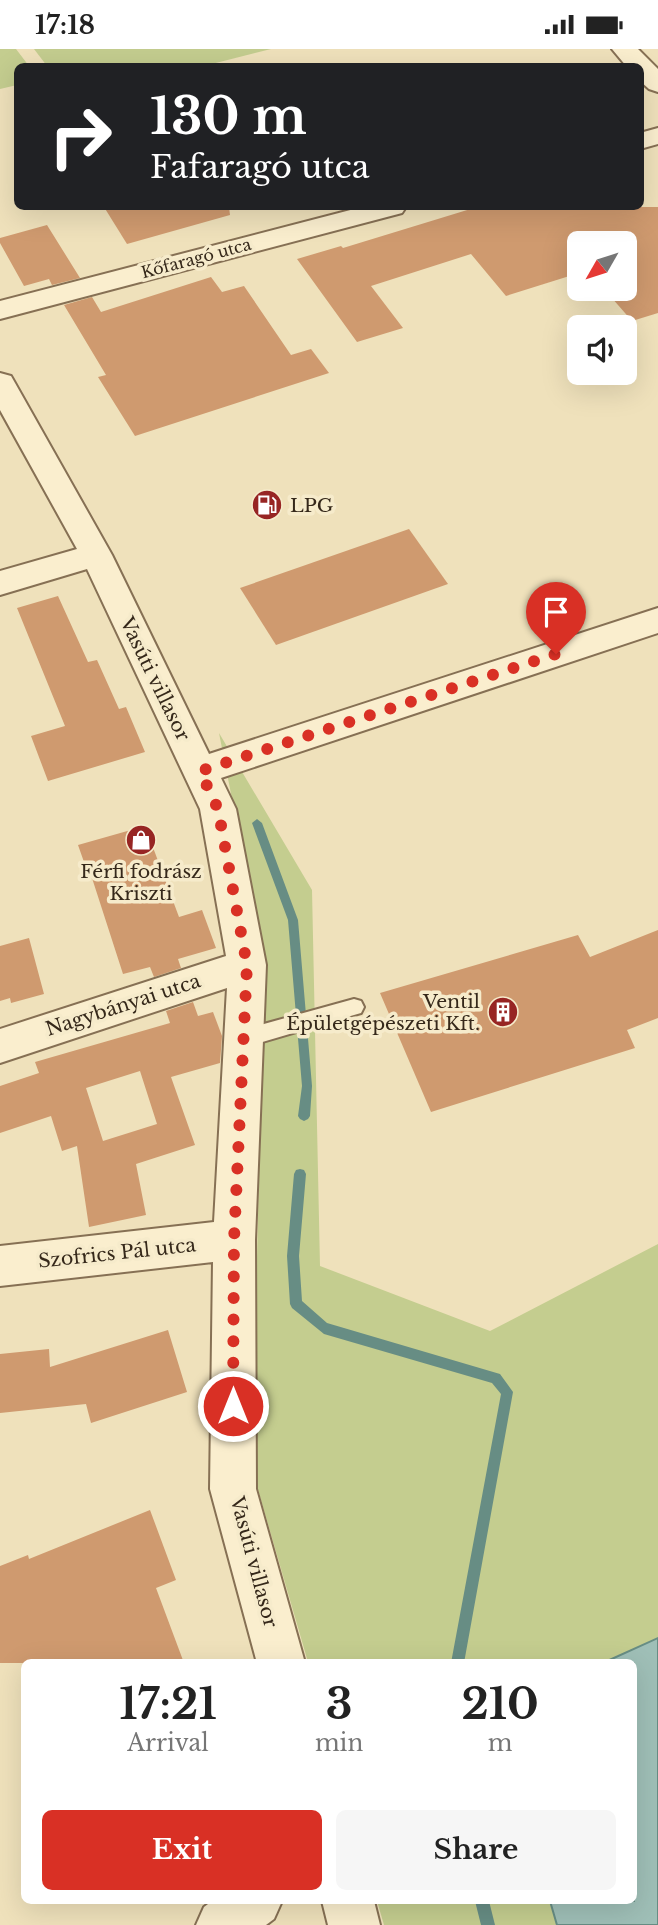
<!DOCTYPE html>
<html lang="en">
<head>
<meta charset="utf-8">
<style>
	body { margin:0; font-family:"Libre Baskerville",serif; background:#f6f6f6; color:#222; height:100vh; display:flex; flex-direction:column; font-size:26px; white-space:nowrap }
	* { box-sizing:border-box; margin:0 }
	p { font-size:23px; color:#767676 }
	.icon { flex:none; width:38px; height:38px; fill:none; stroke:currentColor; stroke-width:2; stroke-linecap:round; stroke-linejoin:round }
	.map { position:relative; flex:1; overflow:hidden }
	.side { position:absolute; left:21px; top:1610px; width:616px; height:245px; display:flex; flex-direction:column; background:#fff; border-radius:10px; box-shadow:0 7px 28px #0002 }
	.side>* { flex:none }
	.hud { position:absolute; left:14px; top:14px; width:630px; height:147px; border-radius:10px; box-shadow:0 7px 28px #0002; background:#202124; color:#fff; overflow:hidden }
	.needle { width:46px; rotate:231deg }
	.tools { position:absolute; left:567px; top:182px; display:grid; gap:14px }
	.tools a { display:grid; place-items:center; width:70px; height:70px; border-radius:10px; background:#fff; box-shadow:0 7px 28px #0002; font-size:35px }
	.pin { position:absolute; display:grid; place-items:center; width:60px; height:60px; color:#fff; margin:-72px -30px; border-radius:50% 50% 50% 0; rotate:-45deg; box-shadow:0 0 7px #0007 }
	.pin .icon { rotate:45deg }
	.me { position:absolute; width:77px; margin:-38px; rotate:0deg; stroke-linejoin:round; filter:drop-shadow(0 0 5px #0008) }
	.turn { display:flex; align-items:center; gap:24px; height:147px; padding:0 21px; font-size:32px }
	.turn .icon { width:91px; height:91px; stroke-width:2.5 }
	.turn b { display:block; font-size:49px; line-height:60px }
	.eta { display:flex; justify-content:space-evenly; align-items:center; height:119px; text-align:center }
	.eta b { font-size:42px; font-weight:700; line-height:49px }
	.primary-button { display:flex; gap:14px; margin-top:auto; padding:14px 21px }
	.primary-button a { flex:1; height:80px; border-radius:10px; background:#d93025; color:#fff; font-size:28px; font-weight:700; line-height:80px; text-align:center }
	.primary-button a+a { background:#f6f6f6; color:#222 }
	.status { display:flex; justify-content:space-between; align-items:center; height:49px; padding:0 35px; background:#fff; direction:ltr }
	.status svg { height:19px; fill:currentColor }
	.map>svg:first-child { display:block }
	.green { fill:#c4cd8f }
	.water { fill:#9fbfb7; stroke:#678d84; stroke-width:2 }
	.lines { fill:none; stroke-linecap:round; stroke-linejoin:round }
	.stream { fill:#678d84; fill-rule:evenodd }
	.building { fill:#cf9a6f; fill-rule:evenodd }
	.service-casing { stroke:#867054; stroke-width:4 }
	.minor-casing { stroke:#867054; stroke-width:4 }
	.service { fill:#faeece; fill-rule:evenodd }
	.minor { fill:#faeece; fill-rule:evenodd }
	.route { stroke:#d93025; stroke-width:12; stroke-dasharray:0 21.6 }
	.labels { text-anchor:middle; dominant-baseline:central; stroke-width:7; stroke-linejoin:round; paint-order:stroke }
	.far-street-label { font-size:16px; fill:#35281a; stroke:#f6ebcb }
	.poi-label { font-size:19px; fill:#35281a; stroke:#f6ebcb; text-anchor:start }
	.street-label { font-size:19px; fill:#35281a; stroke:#f6ebcb }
</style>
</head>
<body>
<div class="status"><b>17:18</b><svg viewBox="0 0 49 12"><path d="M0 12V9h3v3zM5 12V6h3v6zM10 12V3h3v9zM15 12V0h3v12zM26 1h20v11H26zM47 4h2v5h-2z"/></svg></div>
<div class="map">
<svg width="658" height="1876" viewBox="0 0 658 1876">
	<rect width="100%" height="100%" fill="#efe1bb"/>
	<!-- green -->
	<g class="green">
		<polygon points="0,0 16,0 29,17 18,18 17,36 0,40"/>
		<polygon points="34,0 271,0 204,17 47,17"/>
		<polygon points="219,684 312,841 320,1217 490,1282 658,1195 658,1876 384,1876 377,1852 634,1852 634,1614 308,1613 252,1420 264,912"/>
	</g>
	<!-- water -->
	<polygon class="water" points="658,1589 658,1876 557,1876 550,1852 634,1852 634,1614 605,1613"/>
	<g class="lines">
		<!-- stream -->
		<g class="stream">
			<polygon points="257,770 262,774 298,871 312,1037 310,1067 308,1070 304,1072 300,1070 298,1067 302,1037 288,871 252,774"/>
			<polygon points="300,1120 304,1121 306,1125 299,1207 302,1252 327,1274 500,1325 513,1343 464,1614 451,1614 501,1345 492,1334 324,1285 292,1259 290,1255 287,1207 294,1125 296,1121"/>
			<polygon points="475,1852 489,1852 495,1876 481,1876"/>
		</g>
	</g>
	<!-- building -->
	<g class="building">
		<polygon points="104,158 229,158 230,166 127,195"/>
		<polygon points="477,158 658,158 658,264 632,272 604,240 625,240 625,194 579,194 579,224 506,247 471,205 371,237 403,279 357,293 297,210 341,197 343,199"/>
		<polygon points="47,176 80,229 52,236 49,230 24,237 0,194 0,189"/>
		<polygon points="211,228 222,243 244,237 291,306 311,300 329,324 135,387 98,328 106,326 64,256 92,248 101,263"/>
		<polygon points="409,480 448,535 276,596 240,539"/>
		<polygon points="58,547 88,613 97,611 119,660 126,658 145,703 48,732 31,687 65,677 17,559"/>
		<polygon points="145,777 179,868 202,861 216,899 178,910 181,919 154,928 150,918 123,925 92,829 90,830 78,796"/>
		<polygon points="658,881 658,969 627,981 635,999 431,1063 380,944 578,886 590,908"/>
		<polygon points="29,889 44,945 11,954 10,949 0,952 0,897"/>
		<path d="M193,953L198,967L213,963L222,987L220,1014L171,1028L195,1096L136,1115L146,1166L89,1178L77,1097L62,1102L51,1067L0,1084V1037L39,1024L35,1013L170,974L166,962ZM140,1022L157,1075L103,1092L86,1039Z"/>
		<polygon points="168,1281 187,1343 91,1374 86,1355 0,1364 0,1305 49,1300 50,1318"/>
		<polygon points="150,1461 176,1531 156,1539 184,1614 0,1614 0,1517 28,1506 29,1510"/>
	</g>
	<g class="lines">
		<!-- service casing -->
		<g class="service-casing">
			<polygon id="service" points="354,950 361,952 364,958 361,964 354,966 242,999 235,996 232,990 235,984 242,981"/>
		</g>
		<!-- minor casing -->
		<g class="minor-casing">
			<g id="minor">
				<polygon points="612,0 638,0 658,20 658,43 649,40 640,32 640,18 627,18"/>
				<polygon points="658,79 658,95 640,100 640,84"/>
				<polygon points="362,158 406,158 402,164 0,270 0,252"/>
				<polygon points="0,324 11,327 15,334 112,506 209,705 658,559 658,584 221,729 236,760 266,916 255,1191 256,1440 305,1614 257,1614 210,1440 213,1213 0,1237 0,1197 214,1173 227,939 0,1014 0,980 226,907 200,760 87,520 0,546 0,522 77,500 0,361"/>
				<polygon points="212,1852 282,1852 274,1870 266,1876 196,1876 204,1858"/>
				<polygon points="322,1852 374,1852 380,1876 328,1876"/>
			</g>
		</g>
		<!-- service -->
		<use href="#service" class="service"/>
		<!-- minor -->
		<use href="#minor" class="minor"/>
	</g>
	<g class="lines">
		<!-- route -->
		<polyline class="route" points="233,1357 234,1191 247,916 218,760 200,722 556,605"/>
	</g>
	<!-- icons -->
	<defs>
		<g id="fuel-disc" transform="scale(1.575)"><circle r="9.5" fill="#972523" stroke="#f6ebcb"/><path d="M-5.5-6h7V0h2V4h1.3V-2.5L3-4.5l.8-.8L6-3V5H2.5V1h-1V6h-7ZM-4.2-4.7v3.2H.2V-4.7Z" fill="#fff"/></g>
		<g id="shop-disc" transform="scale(1.575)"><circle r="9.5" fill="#972523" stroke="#f6ebcb"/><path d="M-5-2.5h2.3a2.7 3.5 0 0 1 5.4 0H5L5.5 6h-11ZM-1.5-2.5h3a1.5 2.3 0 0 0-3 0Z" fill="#fff"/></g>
		<g id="building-disc" transform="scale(1.575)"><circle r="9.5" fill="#972523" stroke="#f6ebcb"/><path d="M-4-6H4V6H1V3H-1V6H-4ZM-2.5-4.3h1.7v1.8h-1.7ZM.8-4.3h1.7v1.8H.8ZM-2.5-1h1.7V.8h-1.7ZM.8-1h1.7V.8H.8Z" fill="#fff"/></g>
	</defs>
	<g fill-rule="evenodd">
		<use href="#fuel-disc" x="267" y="456"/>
		<use href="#shop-disc" x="141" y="791"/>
		<use href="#building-disc" x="503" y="963"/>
	</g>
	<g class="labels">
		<!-- far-street labels -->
		<g class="far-street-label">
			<text transform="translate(196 209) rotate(-15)">Kőfaragó utca</text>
		</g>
		<!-- poi labels -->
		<g class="poi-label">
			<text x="290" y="456">LPG</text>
			<text x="141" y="822" text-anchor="middle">Férfi fodrász<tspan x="141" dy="22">Kriszti</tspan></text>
			<text x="480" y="952" text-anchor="end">Ventil<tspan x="480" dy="22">Épületgépészeti Kft.</tspan></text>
		</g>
		<!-- street labels -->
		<g class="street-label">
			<text transform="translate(155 630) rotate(64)">Vasúti villasor</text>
			<text transform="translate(123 956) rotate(-18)">Nagybányai utca</text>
			<text transform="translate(117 1204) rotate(-6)">Szofrics Pál utca</text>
			<text transform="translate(254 1513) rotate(75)">Vasúti villasor</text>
		</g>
	</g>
</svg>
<div class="tools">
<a><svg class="needle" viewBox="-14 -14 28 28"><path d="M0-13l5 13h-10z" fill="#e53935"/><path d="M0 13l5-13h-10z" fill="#767676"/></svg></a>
<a><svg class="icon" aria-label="sound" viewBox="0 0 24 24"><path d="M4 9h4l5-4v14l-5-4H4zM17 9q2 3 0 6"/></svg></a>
</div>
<div class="pin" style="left:556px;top:605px;background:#d93025"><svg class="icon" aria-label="arrive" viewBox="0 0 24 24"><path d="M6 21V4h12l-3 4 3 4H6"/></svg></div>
<svg class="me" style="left:233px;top:1357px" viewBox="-20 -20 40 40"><circle r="17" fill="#d93025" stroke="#fff" stroke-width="3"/><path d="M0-11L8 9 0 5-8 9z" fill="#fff"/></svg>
<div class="hud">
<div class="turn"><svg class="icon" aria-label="right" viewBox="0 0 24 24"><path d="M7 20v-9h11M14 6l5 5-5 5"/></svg><div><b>130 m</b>Fafaragó utca</div></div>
</div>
<section class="side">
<div class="eta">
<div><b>17:21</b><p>Arrival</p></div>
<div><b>3</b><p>min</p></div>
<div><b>210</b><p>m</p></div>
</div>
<div class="primary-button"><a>Exit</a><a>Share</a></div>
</section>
</div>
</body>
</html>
